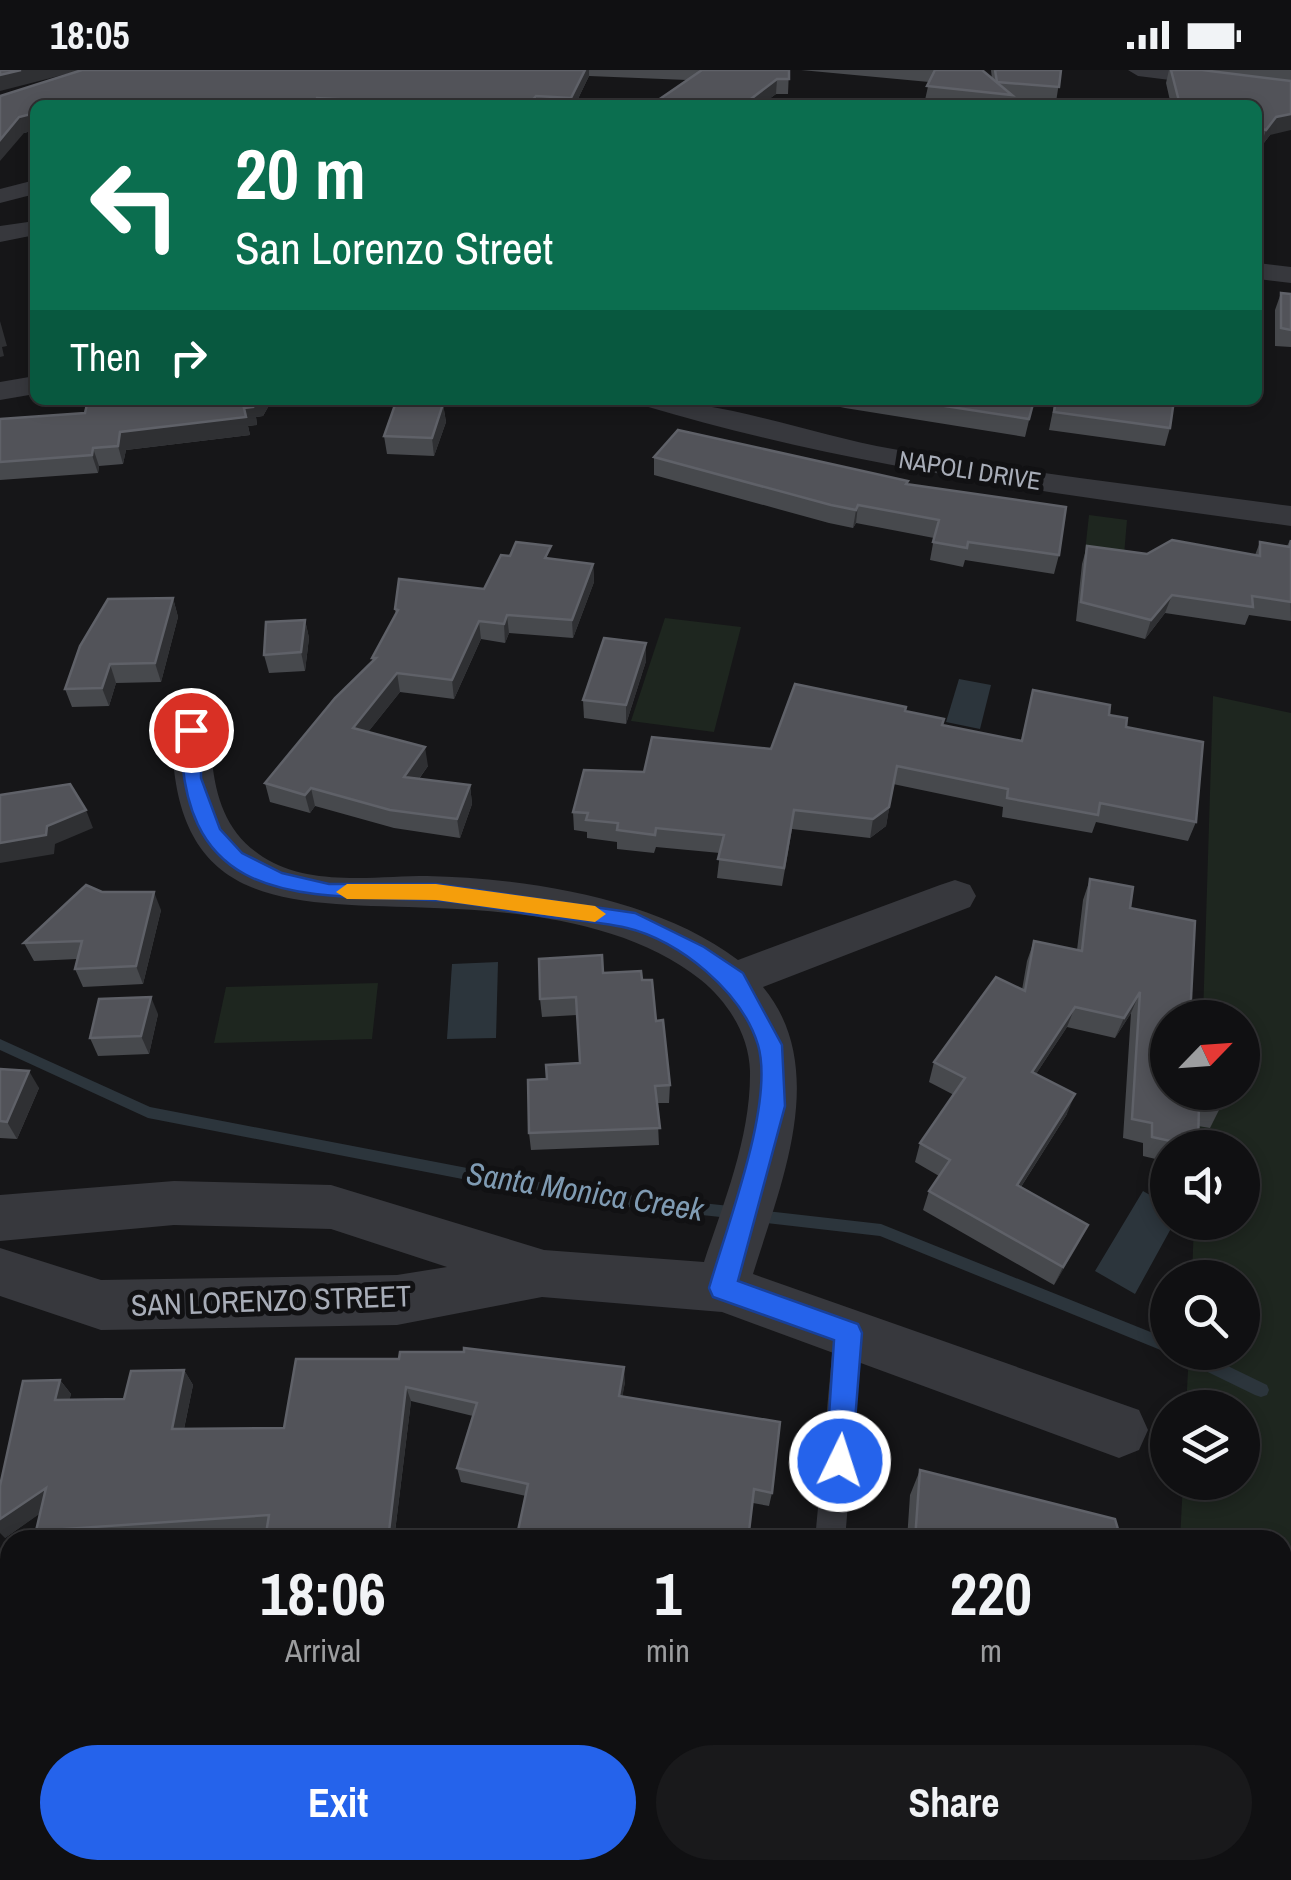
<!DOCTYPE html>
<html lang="en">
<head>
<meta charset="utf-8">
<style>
	body { margin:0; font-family:"Archivo Narrow",sans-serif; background:#19191b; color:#f1f3f6; height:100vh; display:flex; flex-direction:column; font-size:38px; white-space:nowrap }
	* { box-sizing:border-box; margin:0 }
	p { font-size:32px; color:#9c9d9f }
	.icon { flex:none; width:55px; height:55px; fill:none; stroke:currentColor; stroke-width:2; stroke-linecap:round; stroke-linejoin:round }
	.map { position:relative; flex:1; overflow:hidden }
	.panel { position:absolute; left:0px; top:1460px; width:1292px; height:350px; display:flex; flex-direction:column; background:#101012; border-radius:30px 30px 0 0; box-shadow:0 5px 15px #0003,0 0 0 2px #303032 }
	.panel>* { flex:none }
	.guide { position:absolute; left:30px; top:30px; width:1232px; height:305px; border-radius:15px; box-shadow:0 5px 15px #0003,0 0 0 2px #303032; background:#0b6e4f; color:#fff; overflow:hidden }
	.needle { width:65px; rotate:65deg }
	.buttons { position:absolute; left:1150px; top:930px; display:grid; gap:20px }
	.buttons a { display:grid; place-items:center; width:110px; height:110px; border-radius:50%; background:#101012; box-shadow:0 5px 15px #0003,0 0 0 2px #303032; font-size:50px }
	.pin { position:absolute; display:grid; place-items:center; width:85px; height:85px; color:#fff; margin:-42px; border:5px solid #fff; border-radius:50%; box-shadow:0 2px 10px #0007 }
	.me { position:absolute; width:110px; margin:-55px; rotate:4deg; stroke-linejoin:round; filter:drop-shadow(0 0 8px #0008) }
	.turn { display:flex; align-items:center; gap:35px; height:210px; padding:0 40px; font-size:45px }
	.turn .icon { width:130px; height:130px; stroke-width:2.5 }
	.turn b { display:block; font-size:70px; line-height:85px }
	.then { display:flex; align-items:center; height:95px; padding:0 40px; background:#0003; gap:20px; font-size:38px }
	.eta { display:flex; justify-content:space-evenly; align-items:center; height:170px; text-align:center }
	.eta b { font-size:60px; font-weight:700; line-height:70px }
	.button { display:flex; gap:20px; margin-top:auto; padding:20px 40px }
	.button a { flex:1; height:115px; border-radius:60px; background:#2563eb; color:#fff; font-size:40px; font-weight:700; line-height:115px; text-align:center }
	.button a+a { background:#19191b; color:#f1f3f6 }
	.status { display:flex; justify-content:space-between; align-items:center; height:70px; padding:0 50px; background:#101012; direction:ltr }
	.status svg { height:28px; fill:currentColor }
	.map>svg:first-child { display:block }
	.green { fill:#1e261f }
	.water { fill:#2c353c }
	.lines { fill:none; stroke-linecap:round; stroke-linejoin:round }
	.stream { fill:#2c353c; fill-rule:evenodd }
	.service { fill:#37383d; fill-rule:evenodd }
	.minor { fill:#37383d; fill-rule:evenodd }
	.wall { fill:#47494d }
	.shaded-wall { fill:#2f3033 }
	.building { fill:#525359; stroke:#5f6168; stroke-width:2.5 }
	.route { fill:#2563eb; stroke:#184099; stroke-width:2.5 }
	.slow { fill:#f59e0b }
	.labels { text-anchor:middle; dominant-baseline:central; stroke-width:10; stroke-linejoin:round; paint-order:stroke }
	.far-street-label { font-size:25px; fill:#a8adb8; stroke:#111113 }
	.street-label { font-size:30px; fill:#a8adb8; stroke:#111113 }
	.water-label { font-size:32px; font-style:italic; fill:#7f9bb3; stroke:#111113 }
</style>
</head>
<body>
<div class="status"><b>18:05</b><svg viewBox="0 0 49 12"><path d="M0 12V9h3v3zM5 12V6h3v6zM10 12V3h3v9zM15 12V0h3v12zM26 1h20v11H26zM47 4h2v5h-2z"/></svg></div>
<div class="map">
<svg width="1291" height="1810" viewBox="0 0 1291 1810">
	<rect width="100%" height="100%" fill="#161618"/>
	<!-- green -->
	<g class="green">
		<polygon points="1089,445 1127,450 1123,497 1084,491"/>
		<polygon points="665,548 741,557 714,662 631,651"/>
		<polygon points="1213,626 1291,643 1291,1810 1165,1810 1165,1800 1282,1800 1282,1470 1180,1470 1183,1413 1242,1412 1242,1338 1186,1337 1189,1283 1242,1282 1242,1208 1192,1207 1194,1153 1242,1152 1242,1078 1197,1077 1200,1023 1242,1022 1242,948 1203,947"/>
		<polygon points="378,913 372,969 214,973 226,917"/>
	</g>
	<!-- water -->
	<g class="water">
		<polygon points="959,609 991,615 980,659 946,652"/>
		<polygon points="498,892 496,968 447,969 452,894"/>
		<polygon points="1143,1121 1167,1135 1168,1152 1174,1153 1135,1224 1095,1201"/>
	</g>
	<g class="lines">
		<!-- stream -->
		<g class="stream">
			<polygon points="0,969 150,1037 581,1120 739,1137 744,1139 746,1143 744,1147 739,1149 581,1132 148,1048 0,980"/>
			<polygon points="758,1140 881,1154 1168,1269 1168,1282 1170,1282 1168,1283 1163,1281 880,1166 758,1152 753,1150 751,1146 753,1142"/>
			<polygon points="1175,1282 1199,1282 1267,1315 1269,1320 1267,1325 1261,1327 1255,1325 1177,1287"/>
		</g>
		<!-- service -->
		<polygon class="service" points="848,1250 858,1254 862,1263 845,1470 815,1470 834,1263 838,1254"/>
		<!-- minor -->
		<g class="minor">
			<polygon points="1128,0 1176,0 1291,13 1291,25 1138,6"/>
			<polygon points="35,110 35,124 0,133 0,119"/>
			<polygon points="35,151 35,165 0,172 0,156"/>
			<polygon points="1258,193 1291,197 1291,213 1258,209"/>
			<polygon points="35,306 35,324 0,330 0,312"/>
			<path d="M640,330C725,330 809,364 893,379C1025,403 1158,418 1291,436V456C1073,426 856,399 645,336Z"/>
			<path d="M191,648L205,652L210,661C212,711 218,758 263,787C309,817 376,806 427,806C527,808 658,829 738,890L940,815L955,810L970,815L976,826L970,837L763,917C831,999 780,1116 753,1204L1139,1340L1148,1360L1139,1380L1119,1388L722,1242L542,1227L397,1255L101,1260L0,1226V1178L101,1210L397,1205L447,1197L331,1159L174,1155L0,1171V1125L174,1111L331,1115L544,1180L704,1192C724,1132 751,1066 750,1001C749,965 728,932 701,910C630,853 522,841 434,838C293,832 172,846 172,661L177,652Z"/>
		</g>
	</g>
	<!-- wall -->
	<g class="wall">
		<polygon points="82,0 789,0 788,24 776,24 761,35 651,35 687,10 589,6 575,35 35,35 35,60 24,63 0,26"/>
		<polygon points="801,0 982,0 992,9 991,0 1061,0 1056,32 1011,28 1010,35 964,35 925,30 929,12"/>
		<polygon points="1169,0 1291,0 1291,10 1270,65 1260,78 1258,77 1258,35 1171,35 1166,13"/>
		<polygon points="1281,223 1291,224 1291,277 1275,276 1275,240"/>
		<polygon points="88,330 272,330 263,346 256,347 257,355 248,356 250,365 126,380 123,394 99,396 98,403 0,410 0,349 85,343"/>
		<polygon points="809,330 1034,330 1025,367 845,338"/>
		<polygon points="1055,330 1170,358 1165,376 1049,360"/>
		<polygon points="443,334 446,352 434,386 387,384 384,366"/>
		<polygon points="654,387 907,414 1059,485 1054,504 965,490 963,497 930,490 934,468 856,453 853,458 829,453 654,405"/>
		<polygon points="1290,470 1291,551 1249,545 1245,555 1165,543 1145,569 1076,551 1082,494 1087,476 1147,484 1255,485 1260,472 1287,476"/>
		<polygon points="551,489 593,494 594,512 573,568 509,563 505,573 481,569 454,629 400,622 368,662 428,696 419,709 470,715 472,734 460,768 394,758 315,736 310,743 270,732 265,713 373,591 372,588 396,545 395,539 484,519"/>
		<polygon points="173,528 178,547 161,612 116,613 109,636 72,637 65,619"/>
		<polygon points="305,550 309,568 305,601 269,603 264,585"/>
		<polygon points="646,591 626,654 584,648 583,630"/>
		<polygon points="1033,620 1109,645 1126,657 1196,752 1188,771 1096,752 1092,763 1002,747 1003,737 893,714 886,756 870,768 792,759 782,816 717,808 720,783 656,777 654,783 617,779 617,772 587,768 587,762 574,760 573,742 644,702 771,679 905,641 942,655 1021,671"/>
		<polygon points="1090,809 1130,838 1168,1022 1220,1038 1210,1058 1198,1056 1198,1078 1168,1078 1168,1092 1143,1086 1143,1073 1123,1068 1131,943 1115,968 1067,957 1036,1004 1067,1044 1021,1117 1088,1155 1054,1215 923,1140 929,1121 939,1106 915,1092 920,1073 954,1025 929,1012 934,992 1022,920 1027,891 1034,871 1077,880 1083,830"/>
		<polygon points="102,822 161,840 143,914 83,917 75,899 77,889 34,891 24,873"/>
		<polygon points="603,903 642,910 656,951 670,1015 669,1033 657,1033 659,1075 531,1080 529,1063 547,1009 580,993 577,945 542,947 540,929"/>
		<polygon points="158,944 149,984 98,986 90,968"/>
		<polygon points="0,999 39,1018 17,1069 0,1068"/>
		<polygon points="296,1289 625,1312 622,1327 772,1423 769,1436 753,1433 526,1426 461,1412 457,1398 473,1346 411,1331 394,1470 265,1470 267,1459 100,1470 45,1470 36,1461 40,1443 5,1468 60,1310 71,1324 69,1330 124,1329 184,1300 193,1315 184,1359 284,1358"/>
		<polygon points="920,1400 1120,1466 1143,1470 907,1470 910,1425"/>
		<polygon points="478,1800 599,1800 491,1806"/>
	</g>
	<!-- shaded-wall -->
	<g class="shaded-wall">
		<polygon points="21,0 82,0 0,21 0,5"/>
		<polygon points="585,0 589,0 589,6 575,35 572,35 571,28"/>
		<polygon points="777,9 776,24 761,35 743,35"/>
		<polygon points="536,26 537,35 528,35"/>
		<polygon points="35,43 35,60 24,63 0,91 0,70 19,47"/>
		<polygon points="1291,44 1291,60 1270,65 1260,78 1266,60 1276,47"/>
		<polygon points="0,251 7,276 2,277 4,286 0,287"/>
		<polygon points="252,330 272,330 263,346 256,347 257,355 248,356 250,365 126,380 123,394 118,376 120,362"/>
		<polygon points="443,334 446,352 434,386 432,368"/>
		<polygon points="93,378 99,396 98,403 92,385"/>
		<polygon points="858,435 856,453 853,458 856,440"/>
		<polygon points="593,494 594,512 573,568 572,550"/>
		<polygon points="1172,525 1165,543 1145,569 1151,550"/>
		<polygon points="173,528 178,547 161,612 155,593"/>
		<polygon points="507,545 509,563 505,573 504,554"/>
		<polygon points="305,550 309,568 305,601 301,582"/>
		<polygon points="479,551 481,569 454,629 452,610"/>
		<polygon points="646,573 646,591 626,654 626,635"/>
		<polygon points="110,594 116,613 109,636 102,618"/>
		<polygon points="397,603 400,622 357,676 353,658"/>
		<polygon points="425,677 428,696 407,725 404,707"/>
		<polygon points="897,696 886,756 870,768 873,749"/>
		<polygon points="470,715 472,734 460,768 457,749"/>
		<polygon points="311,718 315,736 310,743 305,725"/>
		<polygon points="86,740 93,758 55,774 54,784 0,793 0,773"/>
		<polygon points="154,822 161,840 143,914 136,896"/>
		<polygon points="1140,922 1131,943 1115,968 1124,948"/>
		<polygon points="151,927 158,944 149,984 141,966"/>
		<polygon points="1075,937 1067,957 1024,1022 1032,1002"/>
		<polygon points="29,1001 39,1018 17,1069 7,1052"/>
		<polygon points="1075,1024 1067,1044 1010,1134 1017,1115"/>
		<polygon points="1088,1155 1079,1173 1054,1215 1063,1197"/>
		<polygon points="624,1297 625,1312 620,1341 619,1326"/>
		<polygon points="184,1300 193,1315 181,1373 172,1359"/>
		<polygon points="60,1310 71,1324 66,1344 55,1330"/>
		<polygon points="406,1317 411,1331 394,1470 388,1470"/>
		<polygon points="46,1418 58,1431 5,1468 0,1463 0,1449"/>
		<polygon points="0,1628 3,1629 0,1681"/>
		<polygon points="284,1800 293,1800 292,1810 283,1810"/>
	</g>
	<!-- building -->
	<g class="building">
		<polygon points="0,0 21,0 0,5"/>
		<polygon points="82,0 585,0 571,28 536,26 528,35 459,35 317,28 316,35 75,35 74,33 65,35 35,35 35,43 19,47 0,70 0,26"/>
		<polygon points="702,0 789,0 789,9 777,9 743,35 651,35"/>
		<polygon points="935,0 982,0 1012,25 927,16"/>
		<polygon points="995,0 1061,0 1059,17 997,12"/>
		<polygon points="1171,0 1202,0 1291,11 1291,44 1276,47 1266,60 1258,58 1258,35 1180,35"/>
		<polygon points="1281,223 1291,224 1291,260 1281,258"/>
		<polygon points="88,330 252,330 253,337 244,338 246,347 120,362 118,376 93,378 92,385 0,392 0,349 85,343"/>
		<polygon points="906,330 1034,330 1029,349"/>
		<polygon points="1056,330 1174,330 1170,358 1054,342"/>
		<polygon points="396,332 443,334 432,368 384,366"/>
		<polygon points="678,360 908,411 906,414 1066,437 1059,485 968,472 967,478 933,472 939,450 858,435 856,440 831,435 654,387"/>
		<polygon points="1172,470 1260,486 1260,472 1290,477 1291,470 1291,532 1252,526 1253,537 1172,525 1151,550 1081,532 1087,476 1147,484"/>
		<polygon points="516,472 551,476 545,488 593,494 572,550 507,545 504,554 479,551 452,610 397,603 353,658 425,677 404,707 470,715 457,749 390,740 311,718 305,725 265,713 335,628 376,588 372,588 398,540 395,539 399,509 484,519 501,485 510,486"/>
		<polygon points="173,528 155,593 110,594 102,618 65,619 80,576 108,529"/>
		<polygon points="305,550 301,582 264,585 266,552"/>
		<polygon points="604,568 646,573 626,635 583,630"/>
		<polygon points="795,614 906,637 905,641 944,649 942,655 1022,671 1033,620 1110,635 1109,645 1127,648 1126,657 1203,672 1196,752 1100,733 1098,745 1007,728 1008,719 897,696 889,737 873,749 794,740 784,798 718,789 724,765 656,758 655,765 617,760 618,753 586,750 588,743 573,742 584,700 644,702 652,667 771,679"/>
		<polygon points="70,714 86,740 47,756 46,765 0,773 0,725"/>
		<polygon points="1090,809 1133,817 1130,838 1195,851 1190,948 1168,948 1168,1022 1221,1022 1220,1038 1199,1034 1198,1077 1152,1067 1152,1053 1132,1049 1140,922 1124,948 1075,937 1032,1002 1075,1024 1017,1115 1088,1155 1063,1197 929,1121 950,1090 920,1073 965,1008 934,992 996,907 1025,921 1034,871 1082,881"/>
		<polygon points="86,815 102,822 154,822 136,896 75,899 82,871 24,873"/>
		<polygon points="602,885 603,903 641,901 642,910 652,910 656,951 663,950 670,1015 655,1016 660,1058 529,1063 528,1010 547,1009 546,995 580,993 576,927 540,929 539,889"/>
		<polygon points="151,927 141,966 90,968 99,929"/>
		<polygon points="0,999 29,1001 7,1052 0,1051"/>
		<polygon points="464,1278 624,1297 619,1326 780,1352 772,1423 754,1419 748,1470 516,1470 528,1414 457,1398 477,1333 406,1317 388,1470 265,1470 269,1445 36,1461 46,1418 0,1449 0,1416 23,1311 60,1310 55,1330 124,1329 131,1301 184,1300 172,1359 284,1358 296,1289 399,1289 400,1282 464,1282"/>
		<polygon points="920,1400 1115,1449 1120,1466 1143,1470 915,1470"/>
		<polygon points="160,1800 284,1800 283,1810 159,1810"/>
		<polygon points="490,1800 599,1800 602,1810 490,1810 493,1801"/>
	</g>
	<!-- route -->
	<path class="route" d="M191,654L201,660V708L220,759L242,783L282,803L329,814H436L635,843L704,877L743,903L782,975L785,1036L738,1211L858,1254L862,1263L851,1401L840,1406L830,1401L826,1391L834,1270L713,1227L709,1218C726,1158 775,1033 758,975C742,922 679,870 627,858C595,851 561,849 529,844C497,839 463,831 431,830C296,825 180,836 181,660Z"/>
	<!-- slow -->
	<polygon class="slow" points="347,814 436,814 595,836 606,844 595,852 436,830 347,829 336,822"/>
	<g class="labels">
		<!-- far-street labels -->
		<g class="far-street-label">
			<text transform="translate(970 400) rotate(9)">NAPOLI DRIVE</text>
		</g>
		<!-- street labels -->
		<g class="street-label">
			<text transform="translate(271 1230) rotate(-2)">SAN LORENZO STREET</text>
		</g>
		<!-- water labels -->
		<g class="water-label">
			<text transform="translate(585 1121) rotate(9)">Santa Monica Creek</text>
		</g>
	</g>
</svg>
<div class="buttons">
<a><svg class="needle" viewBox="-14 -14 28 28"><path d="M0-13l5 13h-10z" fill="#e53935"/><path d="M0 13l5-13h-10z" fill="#9c9d9f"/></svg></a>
<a><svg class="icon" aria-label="sound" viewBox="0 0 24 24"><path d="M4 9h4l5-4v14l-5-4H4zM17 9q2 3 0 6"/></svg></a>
<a><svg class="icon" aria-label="search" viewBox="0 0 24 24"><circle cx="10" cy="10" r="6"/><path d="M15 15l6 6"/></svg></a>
<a><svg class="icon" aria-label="layers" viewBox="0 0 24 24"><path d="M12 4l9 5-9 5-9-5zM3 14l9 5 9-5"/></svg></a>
</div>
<div class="pin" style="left:191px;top:660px;background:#d93025"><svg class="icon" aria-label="arrive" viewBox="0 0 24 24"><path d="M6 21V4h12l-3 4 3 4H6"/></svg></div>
<svg class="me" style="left:840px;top:1391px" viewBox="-20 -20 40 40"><circle r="17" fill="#2563eb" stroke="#fff" stroke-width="3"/><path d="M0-11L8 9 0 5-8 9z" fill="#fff"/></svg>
<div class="guide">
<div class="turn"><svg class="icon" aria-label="left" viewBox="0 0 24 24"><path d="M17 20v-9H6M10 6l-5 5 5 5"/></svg><div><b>20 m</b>San Lorenzo Street</div></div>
<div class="then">Then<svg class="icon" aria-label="right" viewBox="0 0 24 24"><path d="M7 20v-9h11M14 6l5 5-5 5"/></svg></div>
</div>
<section class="panel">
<div class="eta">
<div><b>18:06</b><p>Arrival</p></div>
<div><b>1</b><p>min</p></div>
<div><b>220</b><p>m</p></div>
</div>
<div class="button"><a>Exit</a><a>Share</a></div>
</section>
</div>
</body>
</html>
